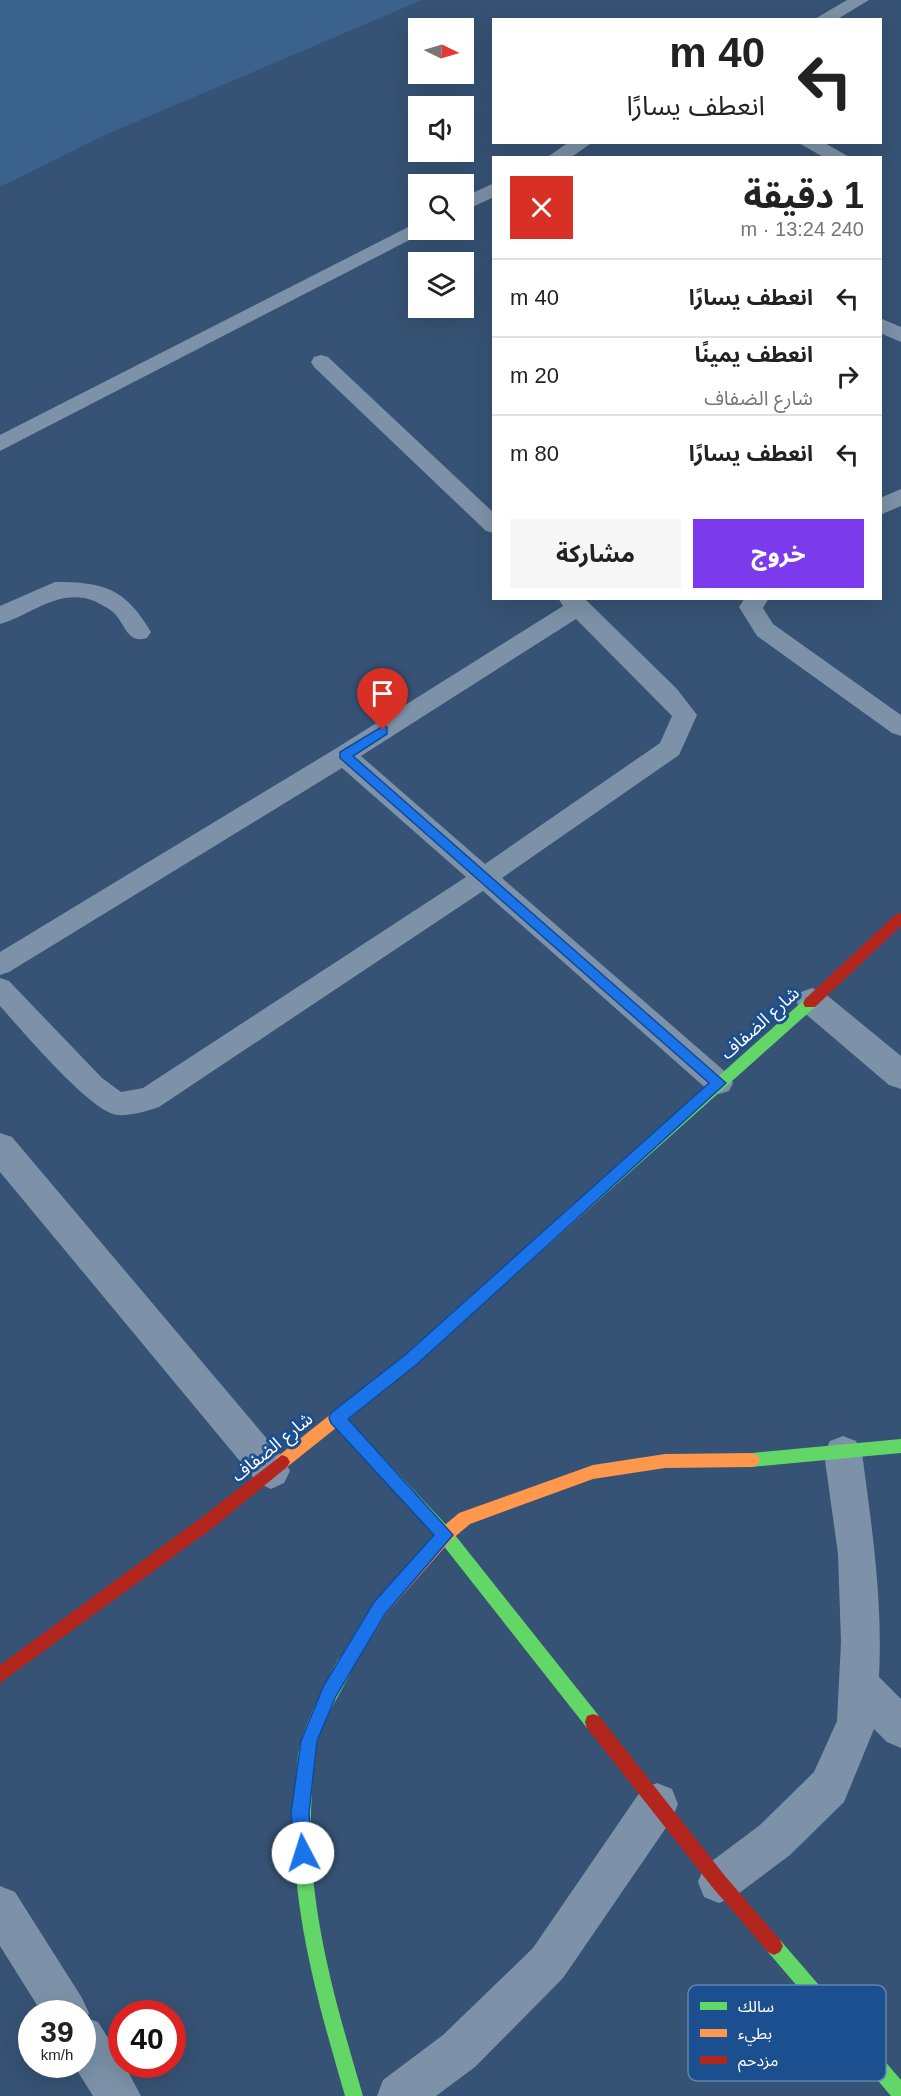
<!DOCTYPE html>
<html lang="ar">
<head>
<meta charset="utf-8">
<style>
	body { margin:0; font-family:Arial,"Noto Sans Arabic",sans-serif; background:#f6f6f6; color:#222; direction:rtl; height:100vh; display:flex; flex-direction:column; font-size:22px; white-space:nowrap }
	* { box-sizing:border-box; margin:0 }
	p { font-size:20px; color:#767676 }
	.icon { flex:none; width:33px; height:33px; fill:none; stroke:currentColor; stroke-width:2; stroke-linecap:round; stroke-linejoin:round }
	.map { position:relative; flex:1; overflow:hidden; direction:ltr }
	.panel { position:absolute; left:492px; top:156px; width:390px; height:444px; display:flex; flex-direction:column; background:#fff; border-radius:0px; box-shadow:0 6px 24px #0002; direction:rtl }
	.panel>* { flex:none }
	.banner { position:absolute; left:492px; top:18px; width:390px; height:126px; border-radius:0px; box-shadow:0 6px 24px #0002; direction:rtl; background:#fff; color:#222; overflow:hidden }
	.needle { width:39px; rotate:95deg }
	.buttons { position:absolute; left:408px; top:18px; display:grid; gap:12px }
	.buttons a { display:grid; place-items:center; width:66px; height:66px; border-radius:0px; background:#fff; box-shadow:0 6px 24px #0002; font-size:30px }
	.speed { position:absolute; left:18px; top:2000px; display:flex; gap:12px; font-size:30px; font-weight:700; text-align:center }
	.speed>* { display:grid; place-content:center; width:78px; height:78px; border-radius:50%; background:#fff; box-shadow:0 6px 24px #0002; line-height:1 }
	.speed small { font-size:15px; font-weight:400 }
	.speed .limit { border:9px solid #d22; background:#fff; color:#111 }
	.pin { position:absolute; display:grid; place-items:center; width:51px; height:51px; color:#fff; margin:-62px -26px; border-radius:50% 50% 50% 0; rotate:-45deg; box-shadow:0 0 6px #0007 }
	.pin .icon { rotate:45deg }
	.me { position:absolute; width:66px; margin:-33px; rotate:355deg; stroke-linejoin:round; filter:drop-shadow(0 0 4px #0008) }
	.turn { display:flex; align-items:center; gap:21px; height:126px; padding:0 18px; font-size:27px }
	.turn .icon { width:78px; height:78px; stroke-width:2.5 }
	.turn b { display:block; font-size:42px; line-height:51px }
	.round { display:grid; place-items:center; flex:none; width:63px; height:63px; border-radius:0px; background:#f6f6f6 }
	.overview { display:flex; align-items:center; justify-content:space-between; height:102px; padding:0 18px }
	h1 { font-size:36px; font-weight:700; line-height:45px }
	.cta { display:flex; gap:12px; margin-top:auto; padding:12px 18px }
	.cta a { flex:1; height:69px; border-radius:0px; background:#7c3aed; color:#fff; font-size:24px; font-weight:700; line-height:69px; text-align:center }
	.cta a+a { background:#f6f6f6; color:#222 }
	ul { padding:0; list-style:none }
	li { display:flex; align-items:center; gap:18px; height:78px; padding:0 18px; border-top:2px solid #e0e0e0 }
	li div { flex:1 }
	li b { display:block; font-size:22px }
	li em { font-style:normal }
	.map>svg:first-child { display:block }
	.water { fill:#3b618d }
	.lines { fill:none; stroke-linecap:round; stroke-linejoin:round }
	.lane { fill:#7d92a8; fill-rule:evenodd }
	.street { fill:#7d92a8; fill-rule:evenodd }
	.fast { fill:#63d668; fill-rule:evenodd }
	.slow { fill:#ff974d; fill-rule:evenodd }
	.jam { fill:#b3261e; fill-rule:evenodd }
	.route { fill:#1a73e8; stroke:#114b97; stroke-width:1.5 }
	.labels { text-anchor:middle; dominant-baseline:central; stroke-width:6; stroke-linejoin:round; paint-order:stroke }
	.street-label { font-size:18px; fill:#fff; stroke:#1b4f8f }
	.key { fill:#1b4f8f; stroke:#5f84b1; stroke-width:1.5 }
	.key-label { font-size:16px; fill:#fff }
</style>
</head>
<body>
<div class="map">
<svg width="901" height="2096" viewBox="0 0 901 2096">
	<rect width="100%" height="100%" fill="#365274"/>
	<!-- water -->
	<polygon class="water" points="0,0 422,0 105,135 0,187"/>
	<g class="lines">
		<!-- lane -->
		<g class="lane">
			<polygon points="847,0 869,0 836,20 813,20"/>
			<polygon points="569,142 593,142 570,158 546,158"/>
			<polygon points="797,142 823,142 851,158 825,158"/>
			<polygon points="494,183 494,197 464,211 464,197"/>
			<polygon points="418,222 418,230 427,230 425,232 0,451 0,435"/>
			<polygon points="880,318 901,327 901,342 880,333"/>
			<polygon points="321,355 328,357 494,513 494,533 486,531 314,367 311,362 314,357"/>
			<polygon points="901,489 901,506 880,515 880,498"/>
			<path d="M55,582C104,582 125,588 151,632L147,638C127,644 126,625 114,613C108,607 92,599 84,598C52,593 29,616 0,624V606Z"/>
			<path d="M558,598H584L677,689L697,715L679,755L502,878L729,1075L733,1083L729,1091L719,1094L709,1091L483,891L159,1107C147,1111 131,1116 118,1115C92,1114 20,1028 0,1006V978L9,981L102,1078L121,1092L143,1088L466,877L342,768L9,972L0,975V952L335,749L563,606ZM576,619L672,716L660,743L485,864L361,756Z"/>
			<polygon points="745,598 769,598 763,608 773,624 901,715 901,736 892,733 757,636 739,607"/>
		</g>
		<!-- street -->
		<g class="street">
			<polygon points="812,988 823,992 901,1056 901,1089 889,1085 801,1010 796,1001 801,992"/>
			<polygon points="0,1133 12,1137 284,1459 290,1471 284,1483 271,1489 258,1483 0,1172"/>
			<path d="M843,1436L856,1441L862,1453C872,1528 883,1601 879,1677L901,1699V1748L887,1742L874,1729L844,1802L790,1855L734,1897L719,1903L704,1897L698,1882L704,1867L760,1825L814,1772L837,1721L841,1642L838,1554L824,1453L830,1441Z"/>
			<polygon points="657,1783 672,1789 678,1804 672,1819 563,1978 475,2067 436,2096 377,2096 383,2080 443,2035 533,1948 642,1789"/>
			<polygon points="0,1886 15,1892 82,1998 89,2013 87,2018 98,2022 122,2060 122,2064 124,2064 141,2096 93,2096 73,2064 82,2064 82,2013 42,2013 0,1946"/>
		</g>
		<!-- fast -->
		<g class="fast">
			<polygon points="810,998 815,999 817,1003 815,1007 600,1199 595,1201 590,1199 588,1195 590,1191 805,999"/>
			<polygon points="337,1411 342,1413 451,1530 599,1716 601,1722 599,1728 593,1730 587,1728 439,1540 332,1423 329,1418 332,1413"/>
			<polygon points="901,1439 901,1453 752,1467 747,1465 744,1460 747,1455 752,1453"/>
			<path d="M350,1649L356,1651L358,1657C346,1686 326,1712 317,1743C313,1759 313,1776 312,1793C304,1897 334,1997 363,2096H345C316,1996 287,1895 295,1790C297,1775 296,1760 300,1745C305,1726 314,1707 323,1690C329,1678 337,1654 350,1649Z"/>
			<polygon points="774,1937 780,1940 901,2080 901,2096 891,2096 768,1952 765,1946 768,1940"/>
		</g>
		<!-- slow -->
		<g class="slow">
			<polygon points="595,1189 600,1191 602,1195 600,1199 415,1365 287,1467 282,1469 277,1467 274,1462 277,1457 405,1355 590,1191"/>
			<polygon points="752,1453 757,1455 760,1460 757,1465 752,1467 665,1468 593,1479 470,1524 451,1540 386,1614 356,1663 350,1665 344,1663 342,1657 344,1651 374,1602 439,1530 459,1513 593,1465 665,1454"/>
		</g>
		<!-- jam -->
		<g class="jam">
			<polygon points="901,913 901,926 815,1007 805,1007 803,1003 805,999 896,914"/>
			<polygon points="282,1455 287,1457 290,1462 287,1467 214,1527 0,1683 0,1665 202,1517"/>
			<polygon points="593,1714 599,1716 725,1876 780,1940 783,1946 780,1952 774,1955 768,1952 713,1888 587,1728 585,1722 587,1716"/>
		</g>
	</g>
	<!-- route -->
	<polygon class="route" points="383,726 387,727 387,734 353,756 726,1083 416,1365 348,1419 453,1535 385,1614 336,1696 317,1741 309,1813 312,1853 310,1860 303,1862 297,1860 295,1853 291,1813 301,1741 324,1685 374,1602 434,1535 331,1423 329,1418 331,1413 405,1355 709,1083 340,758 340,752"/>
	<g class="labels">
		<!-- street labels -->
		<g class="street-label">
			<text transform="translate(760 1023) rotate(-42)">شارع الضفاف</text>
			<text transform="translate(272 1447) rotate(-39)">شارع الضفاف</text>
		</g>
	</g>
	<!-- legend -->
	<rect x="688" y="1985" width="198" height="96" rx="9" class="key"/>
	<rect x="700" y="2002" width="27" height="8" fill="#63d668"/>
	<rect x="700" y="2029" width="27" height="8" fill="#ff974d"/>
	<rect x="700" y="2056" width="27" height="8" fill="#b3261e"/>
	<g class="key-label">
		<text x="738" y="2012">سالك</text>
		<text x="738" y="2039">بطيء</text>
		<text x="738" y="2066">مزدحم</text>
	</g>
</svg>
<div class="buttons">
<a><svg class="needle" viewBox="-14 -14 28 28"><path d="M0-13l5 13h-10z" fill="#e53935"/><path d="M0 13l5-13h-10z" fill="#767676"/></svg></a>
<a><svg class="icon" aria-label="sound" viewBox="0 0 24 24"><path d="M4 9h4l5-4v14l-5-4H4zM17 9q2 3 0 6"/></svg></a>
<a><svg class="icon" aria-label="search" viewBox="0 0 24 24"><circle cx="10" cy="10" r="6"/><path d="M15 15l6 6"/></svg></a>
<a><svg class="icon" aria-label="layers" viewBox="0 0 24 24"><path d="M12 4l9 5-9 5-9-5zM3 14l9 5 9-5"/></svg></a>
</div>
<div class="speed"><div>39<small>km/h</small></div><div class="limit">40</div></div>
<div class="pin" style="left:383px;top:730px;background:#d93025"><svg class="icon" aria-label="arrive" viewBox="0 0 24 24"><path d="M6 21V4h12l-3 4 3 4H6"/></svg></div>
<svg class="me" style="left:303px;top:1853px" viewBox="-20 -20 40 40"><circle r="19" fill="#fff"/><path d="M0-13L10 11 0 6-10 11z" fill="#1a73e8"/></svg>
<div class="banner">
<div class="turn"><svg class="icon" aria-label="left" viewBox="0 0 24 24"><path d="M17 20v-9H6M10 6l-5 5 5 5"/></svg><div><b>40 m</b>انعطف يسارًا</div></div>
</div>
<section class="panel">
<div class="overview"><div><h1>1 دقيقة</h1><p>240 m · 13:24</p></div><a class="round" style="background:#d93025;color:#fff"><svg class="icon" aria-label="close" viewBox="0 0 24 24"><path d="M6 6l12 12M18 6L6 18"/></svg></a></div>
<ul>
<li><svg class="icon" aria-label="left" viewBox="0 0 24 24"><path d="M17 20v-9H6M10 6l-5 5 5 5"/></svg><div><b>انعطف يسارًا</b></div><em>40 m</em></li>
<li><svg class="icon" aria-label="right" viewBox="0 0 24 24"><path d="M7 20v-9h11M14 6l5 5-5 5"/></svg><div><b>انعطف يمينًا</b><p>شارع الضفاف</p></div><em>20 m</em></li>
<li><svg class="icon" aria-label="left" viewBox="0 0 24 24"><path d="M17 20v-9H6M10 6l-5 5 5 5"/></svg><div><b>انعطف يسارًا</b></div><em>80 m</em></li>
</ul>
<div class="cta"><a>خروج</a><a>مشاركة</a></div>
</section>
</div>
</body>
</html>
